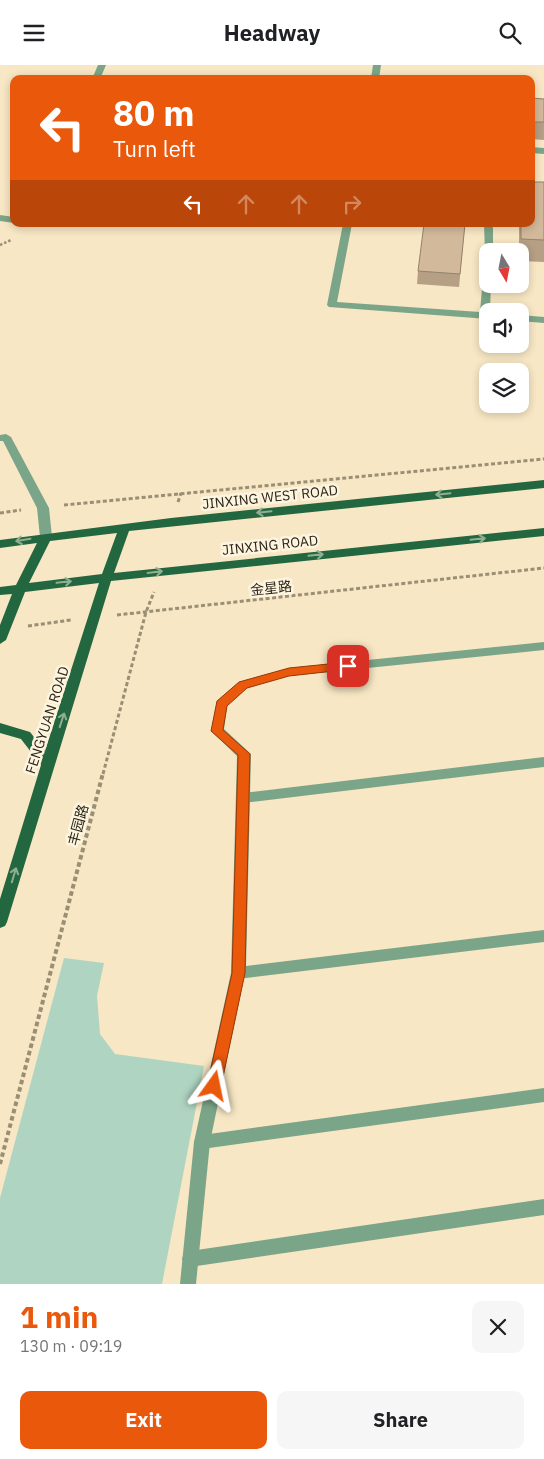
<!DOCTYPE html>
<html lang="en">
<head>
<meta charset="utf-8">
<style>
	body { margin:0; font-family:"IBM Plex Sans","Noto Sans SC",sans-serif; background:#f6f6f6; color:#202124; height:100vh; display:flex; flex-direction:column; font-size:19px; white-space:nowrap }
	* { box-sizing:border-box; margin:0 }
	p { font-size:16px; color:#757577 }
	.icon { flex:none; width:28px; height:28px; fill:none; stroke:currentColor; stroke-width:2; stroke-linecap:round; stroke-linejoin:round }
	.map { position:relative; height:1219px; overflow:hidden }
	.side { display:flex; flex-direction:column; background:#fff; flex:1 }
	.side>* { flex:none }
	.hud { position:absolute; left:10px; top:10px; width:525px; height:152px; border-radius:10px; box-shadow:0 2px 8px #0003; background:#ea580c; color:#fff; overflow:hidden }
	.needle { width:32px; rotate:170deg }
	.fabs { position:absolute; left:479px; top:178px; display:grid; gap:10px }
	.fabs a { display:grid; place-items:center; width:50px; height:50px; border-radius:10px; background:#fff; box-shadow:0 2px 8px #0003; font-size:25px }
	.pin { position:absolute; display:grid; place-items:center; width:42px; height:42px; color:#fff; margin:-21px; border-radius:10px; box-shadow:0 2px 8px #0006 }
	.me { position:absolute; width:55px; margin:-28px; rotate:12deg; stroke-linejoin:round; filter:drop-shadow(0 0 4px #0008) }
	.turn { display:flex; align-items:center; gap:18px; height:105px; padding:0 20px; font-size:22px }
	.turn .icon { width:65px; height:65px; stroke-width:2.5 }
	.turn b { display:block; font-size:35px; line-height:42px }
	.lanes { display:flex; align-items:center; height:48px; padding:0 20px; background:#0003; justify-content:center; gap:25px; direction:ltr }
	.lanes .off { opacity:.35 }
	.round { display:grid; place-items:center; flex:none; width:52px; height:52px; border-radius:10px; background:#f6f6f6 }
	.headline { display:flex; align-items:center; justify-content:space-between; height:85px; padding:0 20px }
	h1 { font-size:30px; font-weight:800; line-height:38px; color:#ea580c }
	.primary-button { display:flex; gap:10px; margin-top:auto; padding:10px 20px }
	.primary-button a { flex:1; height:58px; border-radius:10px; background:#ea580c; color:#fff; font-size:20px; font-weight:800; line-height:58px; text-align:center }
	.primary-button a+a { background:#f6f6f6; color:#202124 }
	header { display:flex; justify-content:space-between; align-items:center; height:65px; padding:0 20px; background:#fff; font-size:22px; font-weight:800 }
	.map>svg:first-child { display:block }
	.green { fill:#afd5c2 }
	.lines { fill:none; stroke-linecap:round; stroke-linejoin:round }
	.path-far2 { stroke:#9a8f75; stroke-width:2.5; stroke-dasharray:2.5 2; stroke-linecap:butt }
	.path-far1 { stroke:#9a8f75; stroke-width:3; stroke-dasharray:4 2.5; stroke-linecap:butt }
	.path { stroke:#9a8f75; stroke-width:4; stroke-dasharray:4.5 3; stroke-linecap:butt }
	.lane { fill:#7ba588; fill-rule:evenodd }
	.street { fill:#7ba588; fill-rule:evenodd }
	.primary { fill:#236740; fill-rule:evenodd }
	.wall { fill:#b59f85 }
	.building { fill:#d2b99b; stroke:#93826c }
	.oneway { stroke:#90ae90 }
	.route { fill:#ea580c; stroke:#983908 }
	.labels { text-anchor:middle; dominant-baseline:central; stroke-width:5; stroke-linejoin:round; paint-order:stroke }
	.street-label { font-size:14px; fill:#2c2618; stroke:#fef5e0 }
</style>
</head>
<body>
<header><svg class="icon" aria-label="menu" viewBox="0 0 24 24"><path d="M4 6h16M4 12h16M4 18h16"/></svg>Headway<svg class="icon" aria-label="search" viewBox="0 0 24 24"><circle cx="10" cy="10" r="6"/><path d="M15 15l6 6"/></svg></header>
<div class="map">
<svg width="544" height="1219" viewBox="0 0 544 1219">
	<rect width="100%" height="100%" fill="#f7e7c4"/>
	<!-- green -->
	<polygon class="green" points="64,893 104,898 97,931 100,969 115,989 204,1001 162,1219 0,1219 0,1133"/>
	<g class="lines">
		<!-- path-far2 -->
		<polyline class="path-far2" points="0,180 11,175"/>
		<!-- path-far1 -->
		<g class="path-far1">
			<polyline points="178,437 181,428"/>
			<polyline points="64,440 544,394"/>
			<polyline points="0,448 21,445"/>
			<polyline points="117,550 544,503"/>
			<polyline points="28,561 71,555"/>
			<polyline points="103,709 146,547 154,527"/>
		</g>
		<!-- path -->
		<polyline class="path" points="0,1099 103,708"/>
		<!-- lane -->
		<g class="lane">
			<polygon points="98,0 106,0 100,14 92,14"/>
			<polygon points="373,0 381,0 379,14 371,14"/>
			<polygon points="531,82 544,83 544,89 531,88"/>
			<polygon points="0,150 14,152 14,158 0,156"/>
			<polygon points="343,159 352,159 337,237 480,247 485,188 484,159 493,159 493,186 488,186 488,219 491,219 490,246 488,246 488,254 329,242 327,240"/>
			<polygon points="520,250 544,252 544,258 520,256"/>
			<polygon points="6,369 11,372 49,443 52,472 50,475 46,476 40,472 37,443 3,376 0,376 0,370"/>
			<polygon points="544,692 544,702 243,738 238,737 236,733 238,729 243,728"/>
			<polygon points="238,902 243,904 245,908 210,1077 196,1219 180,1219 194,1077 231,908 233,904"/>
		</g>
		<!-- street -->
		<g class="street">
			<polygon points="544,577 544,585 289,611 247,623 227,641 224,664 251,689 246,901 544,865 544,877 238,914 233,912 231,908 237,691 211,666 217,636 239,617 289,603"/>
			<polygon points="544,1023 544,1037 202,1084 196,1082 194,1077 196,1072 202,1070"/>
			<polygon points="544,1134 544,1150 190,1202 184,1200 182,1194 184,1188 190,1186"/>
		</g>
		<!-- primary -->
		<path class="primary" d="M544,415V423L129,466L114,508L544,463V471L111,516L7,857L5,861L0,863V834L41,700L21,674L0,668V658L30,667L45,686L99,518L25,527L6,575L0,579V560L12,529L0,530V522L16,520L37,478L0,483V475L171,453ZM117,468L102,509L29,518L50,476Z"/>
	</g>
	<!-- wall -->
	<g class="wall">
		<polygon points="531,33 544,34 544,75 531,74"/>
		<polygon points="544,117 544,197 520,196 520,186 519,186 519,159 531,159"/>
		<polygon points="465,159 459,222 417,219 418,206"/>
	</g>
	<!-- building -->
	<g class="building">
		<polygon points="531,33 544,34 544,57 531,57"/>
		<polygon points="531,117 544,117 544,175 521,174 521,159 531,159"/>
		<polygon points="424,159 465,159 460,209 418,206"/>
	</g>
	<!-- one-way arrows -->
	<defs><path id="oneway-shaft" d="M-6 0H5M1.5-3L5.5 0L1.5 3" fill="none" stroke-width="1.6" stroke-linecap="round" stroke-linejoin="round" transform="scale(1.25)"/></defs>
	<g class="oneway">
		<use href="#oneway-shaft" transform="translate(443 429) rotate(174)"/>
		<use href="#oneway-shaft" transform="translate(264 447) rotate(174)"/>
		<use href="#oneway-shaft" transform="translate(478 474) rotate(-6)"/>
		<use href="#oneway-shaft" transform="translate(23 475) rotate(171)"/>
		<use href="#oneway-shaft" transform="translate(316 490) rotate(-6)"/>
		<use href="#oneway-shaft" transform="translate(155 507) rotate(-7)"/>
		<use href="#oneway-shaft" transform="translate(64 517) rotate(-6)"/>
		<use href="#oneway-shaft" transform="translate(62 655) rotate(-72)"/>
		<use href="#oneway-shaft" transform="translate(14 810) rotate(-73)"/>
	</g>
	<!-- route -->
	<polygon class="route" points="348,597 354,601 352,604 289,611 247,623 227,641 223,665 250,689 245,908 221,1021 219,1025 214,1027 209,1025 207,1021 232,908 238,690 211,666 217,636 239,617 289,603"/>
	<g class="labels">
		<!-- street labels -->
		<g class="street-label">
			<text transform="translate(270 432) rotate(-6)">JINXING WEST ROAD</text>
			<text transform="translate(270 480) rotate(-6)">JINXING ROAD</text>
			<text transform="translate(271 523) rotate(-6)">金星路</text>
			<text transform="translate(47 655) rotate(-72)">FENGYUAN ROAD</text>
			<text transform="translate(78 760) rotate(-75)">丰园路</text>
		</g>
	</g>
</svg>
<div class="fabs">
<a><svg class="needle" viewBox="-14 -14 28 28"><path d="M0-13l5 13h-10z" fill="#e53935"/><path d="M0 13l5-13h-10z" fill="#757577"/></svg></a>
<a><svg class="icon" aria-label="sound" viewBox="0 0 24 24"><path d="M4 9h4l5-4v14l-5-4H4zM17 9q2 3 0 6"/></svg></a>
<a><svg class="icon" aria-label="layers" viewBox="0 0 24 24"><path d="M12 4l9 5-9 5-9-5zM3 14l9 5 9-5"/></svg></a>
</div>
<div class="pin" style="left:348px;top:601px;background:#d93025"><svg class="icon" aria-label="arrive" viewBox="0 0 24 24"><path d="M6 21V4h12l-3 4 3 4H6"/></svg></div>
<svg class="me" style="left:214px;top:1021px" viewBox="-20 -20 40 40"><path d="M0-17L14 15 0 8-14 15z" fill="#ea580c" stroke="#fff" stroke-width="4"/></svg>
<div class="hud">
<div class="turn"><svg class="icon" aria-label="left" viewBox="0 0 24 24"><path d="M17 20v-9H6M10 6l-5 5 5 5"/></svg><div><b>80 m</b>Turn left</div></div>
<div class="lanes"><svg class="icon" aria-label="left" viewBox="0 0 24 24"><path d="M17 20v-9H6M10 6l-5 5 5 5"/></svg><svg class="icon off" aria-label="ahead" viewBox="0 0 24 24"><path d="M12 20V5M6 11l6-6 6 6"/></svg><svg class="icon off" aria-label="ahead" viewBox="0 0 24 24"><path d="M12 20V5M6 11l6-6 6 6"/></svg><svg class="icon off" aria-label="right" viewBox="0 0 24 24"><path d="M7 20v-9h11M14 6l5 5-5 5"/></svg></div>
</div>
</div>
<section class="side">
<div class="headline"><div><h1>1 min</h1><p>130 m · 09:19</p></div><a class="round"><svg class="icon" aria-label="close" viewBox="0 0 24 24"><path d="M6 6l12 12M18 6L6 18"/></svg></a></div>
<div class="primary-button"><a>Exit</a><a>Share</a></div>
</section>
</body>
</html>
